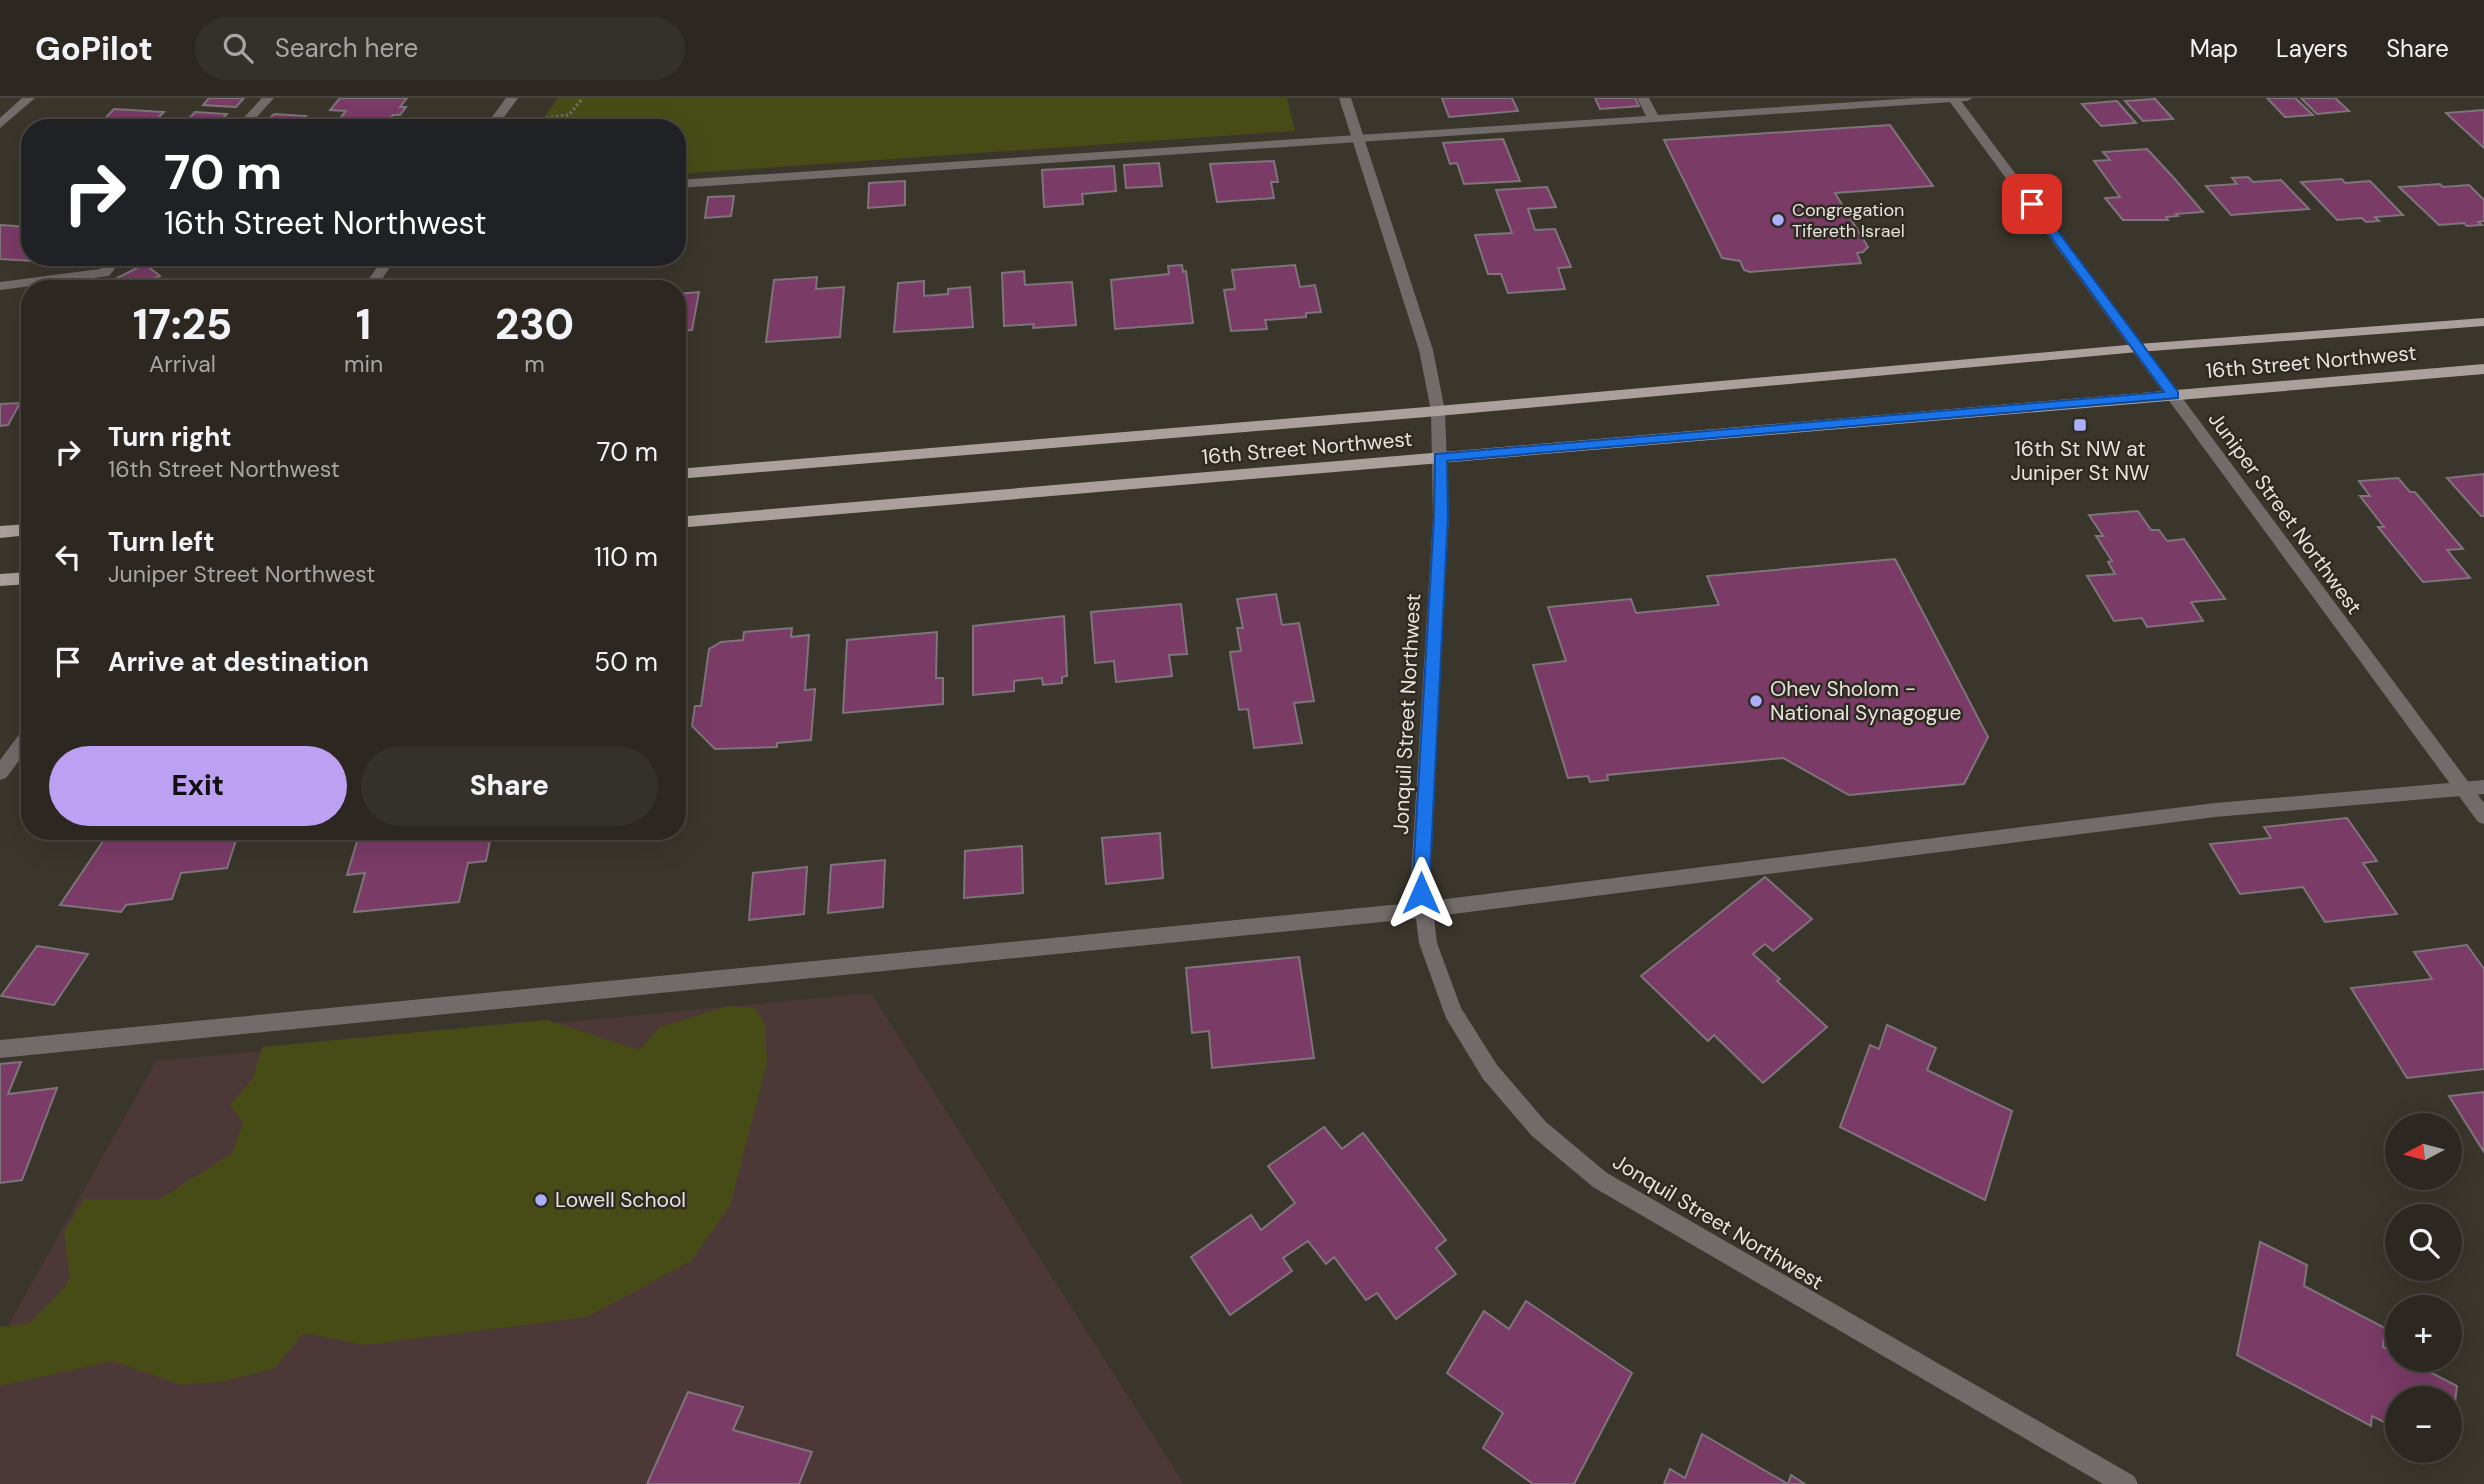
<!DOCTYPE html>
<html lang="en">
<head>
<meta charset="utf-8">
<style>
	body { margin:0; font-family:"DM Sans",sans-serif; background:#34302a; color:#f1f3f6; height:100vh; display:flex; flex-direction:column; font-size:26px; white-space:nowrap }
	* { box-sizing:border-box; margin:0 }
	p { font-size:23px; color:#a6a6a5 }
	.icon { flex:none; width:38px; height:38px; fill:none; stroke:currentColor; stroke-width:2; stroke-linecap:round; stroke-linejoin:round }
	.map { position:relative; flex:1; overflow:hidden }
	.sheet { position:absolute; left:21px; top:182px; width:665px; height:560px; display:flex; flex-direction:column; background:#2c2821; border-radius:28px; box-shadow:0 7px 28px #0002,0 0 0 2px #48443f }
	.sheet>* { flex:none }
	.hud { position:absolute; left:21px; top:21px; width:665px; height:147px; border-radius:28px; box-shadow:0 7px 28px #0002,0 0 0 2px #48443f; background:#202124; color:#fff; overflow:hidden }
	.needle { width:46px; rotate:263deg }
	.fabs { position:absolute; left:2385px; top:1015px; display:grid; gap:14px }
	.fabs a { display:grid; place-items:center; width:77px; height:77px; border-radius:50%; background:#2c2821; box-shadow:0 7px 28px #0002,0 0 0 2px #48443f; font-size:35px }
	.pin { position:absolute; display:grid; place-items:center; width:60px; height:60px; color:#fff; margin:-30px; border-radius:14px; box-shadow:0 4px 10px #0006 }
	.me { position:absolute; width:77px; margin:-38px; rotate:0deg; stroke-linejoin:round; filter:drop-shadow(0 0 5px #0008) }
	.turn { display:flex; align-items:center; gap:24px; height:147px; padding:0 28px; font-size:32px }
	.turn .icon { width:91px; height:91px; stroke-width:2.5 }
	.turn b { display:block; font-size:49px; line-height:60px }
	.eta { display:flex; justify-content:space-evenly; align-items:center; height:119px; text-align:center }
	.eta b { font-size:42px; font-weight:800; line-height:49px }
	.button { display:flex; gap:14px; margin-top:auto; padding:14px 28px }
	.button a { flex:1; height:80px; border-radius:42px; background:#bca0f2; color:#111; font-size:28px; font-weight:800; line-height:80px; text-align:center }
	.button a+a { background:#34302a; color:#f1f3f6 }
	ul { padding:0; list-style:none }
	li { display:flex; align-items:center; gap:21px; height:105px; padding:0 28px }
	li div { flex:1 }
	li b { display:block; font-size:26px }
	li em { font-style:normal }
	header { display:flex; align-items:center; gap:42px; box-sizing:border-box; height:98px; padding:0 35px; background:#2c2821; border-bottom:2px solid #48443f }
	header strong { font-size:33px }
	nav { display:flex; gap:38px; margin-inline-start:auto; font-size:24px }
	.search { width:490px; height:63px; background:#34302a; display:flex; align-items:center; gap:18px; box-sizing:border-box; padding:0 24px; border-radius:38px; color:#a6a6a5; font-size:26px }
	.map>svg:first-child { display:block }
	.education { fill:#4c3836 }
	.green { fill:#474c17 }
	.building { fill:#7a3b67; stroke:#7f747b; stroke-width:2 }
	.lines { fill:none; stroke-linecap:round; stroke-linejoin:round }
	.path { stroke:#706c64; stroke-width:3.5; stroke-dasharray:2.5 2.5; stroke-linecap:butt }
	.service { fill:#716b69; fill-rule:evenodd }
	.minor { fill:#716b69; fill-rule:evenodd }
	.tertiary { fill:#716b69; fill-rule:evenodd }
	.primary { fill:#aba09c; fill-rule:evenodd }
	.route { fill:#1a73e8; stroke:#114b97; stroke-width:2 }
	.poi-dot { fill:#acaffb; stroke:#2f2b22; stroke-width:2.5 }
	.labels { text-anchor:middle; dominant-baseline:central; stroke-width:5; stroke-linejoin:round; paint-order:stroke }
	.far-poi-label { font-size:18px; fill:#e7e4de; stroke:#2f2b22; text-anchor:start }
	.street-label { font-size:21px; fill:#e7e4de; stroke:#2f2b22 }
	.poi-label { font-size:21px; fill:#e7e4de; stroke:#2f2b22; text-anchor:start }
</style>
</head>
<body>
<header>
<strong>GoPilot</strong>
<div class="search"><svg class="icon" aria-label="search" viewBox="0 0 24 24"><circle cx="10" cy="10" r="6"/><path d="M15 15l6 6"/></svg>Search here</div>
<nav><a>Map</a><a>Layers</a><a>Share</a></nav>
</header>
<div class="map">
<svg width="2484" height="1386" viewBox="0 0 2484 1386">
	<rect width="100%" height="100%" fill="#3a362c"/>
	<!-- education -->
	<polygon class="education" points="871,895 1184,1386 0,1386 0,1242 156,963"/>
	<!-- green -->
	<g class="green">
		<polygon points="558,0 1287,0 1295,33 677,76 677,30 536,30"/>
		<polygon points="728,908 755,910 765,927 767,965 730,1108 691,1163 587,1219 365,1247 303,1235 275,1270 226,1283 182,1287 112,1263 0,1288 0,1229 30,1225 65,1189 70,1180 64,1134 84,1101 160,1101 232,1055 243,1025 230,1007 253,980 262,949 547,922 639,952 660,929"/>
	</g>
	<!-- building -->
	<g class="building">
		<polygon points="209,0 244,0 236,9 203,7"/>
		<polygon points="340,0 407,0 400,9 406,9 400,17 393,17 383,29 336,25 346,13 330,12"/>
		<polygon points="1442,0 1512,0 1518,13 1449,19"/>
		<polygon points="1595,0 1635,0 1639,8 1600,11"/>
		<polygon points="2267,0 2295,0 2313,17 2285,19"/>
		<polygon points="2301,0 2335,0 2349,13 2317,16"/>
		<polygon points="2155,1 2173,21 2143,23 2125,3"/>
		<polygon points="2117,3 2136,25 2101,28 2082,6"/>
		<polygon points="114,11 164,14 155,23 170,24 165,30 96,30"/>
		<polygon points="2484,12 2484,50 2446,15"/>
		<polygon points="195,14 227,16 214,30 180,30"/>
		<polygon points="274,16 306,18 295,30 263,27"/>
		<polygon points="1890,27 1933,88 1835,95 1868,149 1863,154 1857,155 1861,165 1750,174 1744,172 1740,163 1722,160 1664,42"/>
		<polygon points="1503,41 1520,83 1464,86 1457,65 1450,66 1443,45"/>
		<polygon points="2147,51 2173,79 2203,114 2176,116 2178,118 2166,119 2168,122 2123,122 2105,100 2120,99 2094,63 2110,62 2103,54"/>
		<polygon points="1274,63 1278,84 1271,84 1274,100 1217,104 1210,66"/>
		<polygon points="1159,65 1162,88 1126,90 1124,67"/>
		<polygon points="1114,68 1116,93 1082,96 1083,106 1044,109 1042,72"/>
		<polygon points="2248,79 2253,84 2281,82 2309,111 2231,117 2206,88 2237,86 2232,80"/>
		<polygon points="2342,81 2345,85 2370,83 2403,117 2375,119 2379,123 2366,124 2362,120 2337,122 2301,84"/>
		<polygon points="905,83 905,107 868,110 869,85"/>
		<polygon points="2440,86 2443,89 2469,87 2484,102 2484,123 2478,124 2482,127 2467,128 2464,125 2439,127 2399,89"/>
		<polygon points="1547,89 1556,109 1528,111 1535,132 1555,131 1571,169 1558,170 1565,191 1508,195 1501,176 1488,176 1475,137 1512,135 1496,92"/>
		<polygon points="734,98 731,118 705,120 708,99"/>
		<polygon points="0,127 30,129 30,159 55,159 50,164 0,161"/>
		<polygon points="240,159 273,159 268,165 237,163"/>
		<polygon points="145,166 160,178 133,191 114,191 107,185"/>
		<polygon points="1182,167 1183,174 1186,173 1193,225 1115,231 1111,182 1169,176 1168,168"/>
		<polygon points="1295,167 1300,189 1315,187 1321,214 1306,215 1306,219 1265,222 1267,231 1231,233 1224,192 1235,191 1232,172"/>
		<polygon points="1024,173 1025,187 1072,184 1076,227 1033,230 1034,226 1004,228 1002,175"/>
		<polygon points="817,179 816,191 844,189 840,239 766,244 774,182"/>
		<polygon points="924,183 924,198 948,196 948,191 970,189 973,229 894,234 898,185"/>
		<polygon points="699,194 692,232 677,233 677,196"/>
		<polygon points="20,305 8,327 0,328 0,306"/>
		<polygon points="2484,376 2484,418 2481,418 2447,380"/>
		<polygon points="2398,380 2410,394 2415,394 2463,451 2447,452 2470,480 2423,484 2378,429 2384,429 2360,398 2370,398 2359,383"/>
		<polygon points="2138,413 2151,432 2159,432 2167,443 2184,441 2225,501 2191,504 2203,523 2147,529 2142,520 2114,523 2087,478 2115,476 2108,464 2112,463 2096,438 2103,438 2089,417"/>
		<polygon points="1895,461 1988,639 1964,686 1849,697 1783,660 1607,677 1608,682 1590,684 1588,678 1568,680 1533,567 1566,563 1548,509 1631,501 1636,515 1719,507 1707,478"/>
		<polygon points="1276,496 1282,527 1299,525 1314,603 1294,605 1302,645 1254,650 1248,611 1239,612 1230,554 1241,553 1237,530 1243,530 1237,501"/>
		<polygon points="1181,506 1187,556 1169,557 1172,578 1116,584 1114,563 1095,565 1091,514"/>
		<polygon points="1064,518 1067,578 1062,579 1062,585 1043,587 1042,580 1014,583 1014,593 973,597 973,528"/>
		<polygon points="792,530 791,539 809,537 805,592 815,591 811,642 777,645 777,649 715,651 692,628 695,608 701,608 709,551 721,544 743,542 744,534"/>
		<polygon points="684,532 677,585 677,533"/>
		<polygon points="937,534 936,580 943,580 943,606 843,615 847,542"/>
		<polygon points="2347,720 2377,763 2363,765 2397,816 2325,824 2303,789 2240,796 2210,746 2271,740 2264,729"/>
		<polygon points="110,733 239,733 227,770 181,775 172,801 126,807 121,814 60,807"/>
		<polygon points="360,733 492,733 486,763 468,765 459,804 354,814 365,775 347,777"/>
		<polygon points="1160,735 1163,780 1106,786 1102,740"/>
		<polygon points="1022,748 1023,795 964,800 965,753"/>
		<polygon points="885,762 883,809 828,815 831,767"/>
		<polygon points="807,769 804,816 749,822 753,775"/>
		<polygon points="1765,779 1812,821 1773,853 1765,846 1753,856 1780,881 1777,883 1827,929 1763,985 1714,937 1708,943 1641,878"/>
		<polygon points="2467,847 2484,871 2484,971 2407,980 2351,890 2432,881 2414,854"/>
		<polygon points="37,848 88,856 54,907 1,898"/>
		<polygon points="1299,859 1314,960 1212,970 1209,933 1192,935 1186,870"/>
		<polygon points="1887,927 1936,950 1927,972 2012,1013 1985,1102 1840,1029 1870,947 1879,951"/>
		<polygon points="21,964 8,996 57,990 22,1082 0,1085 0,966"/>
		<polygon points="2484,994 2484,1054 2449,998"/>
		<polygon points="1324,1029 1342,1051 1363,1035 1446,1142 1436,1150 1456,1176 1396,1221 1377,1195 1366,1202 1334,1159 1326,1166 1308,1143 1283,1160 1292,1173 1230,1217 1191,1159 1251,1117 1261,1132 1295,1105 1268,1068"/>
		<polygon points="2260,1144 2307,1167 2304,1188 2385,1230 2383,1249 2398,1257 2398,1262 2407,1262 2457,1288 2450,1342 2450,1300 2398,1300 2398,1331 2372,1318 2371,1328 2237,1257"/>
		<polygon points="1526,1203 1632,1275 1574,1386 1533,1386 1483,1350 1503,1315 1447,1275 1484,1213 1509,1231"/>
		<polygon points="688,1294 743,1309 733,1332 812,1354 799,1386 647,1386"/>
		<polygon points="1702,1336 1788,1386 1791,1377 1805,1386 1664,1386 1670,1371 1685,1380"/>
	</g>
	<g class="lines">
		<!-- path -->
		<polyline class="path" points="541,21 569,17 583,0"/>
		<!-- service -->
		<g class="service">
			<polygon points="262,0 274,0 247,30 234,30"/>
			<polygon points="1637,0 1649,0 1658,17 1915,0 1973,0 1967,3 677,90 677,82 1646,18"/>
			<polygon points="111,159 124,159 109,178 0,192 0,184 100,171"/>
			<polygon points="2484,682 2484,696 2215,719 1422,820 0,960 0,942 1422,804 2215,705"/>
		</g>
		<!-- minor -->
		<g class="minor">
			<polygon points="22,0 35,0 0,30 0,20"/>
			<polygon points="1339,0 1351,0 1433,252 1445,313 1449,419 1429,779 1437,845 1461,910 1497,967 1546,1024 1607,1075 2134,1378 2138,1386 2103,1386 1593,1089 1532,1038 1483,981 1446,920 1419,845 1411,779 1433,419 1431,313 1419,252"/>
			<polygon points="1947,0 1959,0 2484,705 2484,726 2478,724"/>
		</g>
		<!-- tertiary -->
		<g class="tertiary">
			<polygon points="506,0 518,0 496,30 484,30"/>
			<polygon points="384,159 397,159 375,191 362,191"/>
			<polygon points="30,628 30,648 6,680 0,682 0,662 24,630"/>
		</g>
		<!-- primary -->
		<g class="primary">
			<polygon points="2484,220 2484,228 2138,254 1438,318 677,381 677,371 1438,308 2138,246"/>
			<polygon points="2484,266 2484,276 677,430 677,419"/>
			<polygon points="30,426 30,437 0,440 0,428"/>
			<polygon points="30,474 30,486 0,488 0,476"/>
		</g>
	</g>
	<!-- route -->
	<polygon class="route" points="2028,104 2036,104 2178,294 2178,300 1447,363 1448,419 1429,795 1427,800 1421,802 1415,800 1412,795 1434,419 1435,356 2164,294 2028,108"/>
	<!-- markers -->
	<g class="poi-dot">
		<circle cx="1778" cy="122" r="7"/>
		<rect x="2073" y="320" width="14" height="14" rx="3.5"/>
		<circle cx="1756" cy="603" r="7"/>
		<circle cx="541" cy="1102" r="7"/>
	</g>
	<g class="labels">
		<!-- far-poi labels -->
		<g class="far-poi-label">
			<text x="1792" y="112">Congregation<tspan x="1792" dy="21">Tifereth Israel</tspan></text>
		</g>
		<!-- street labels -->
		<g class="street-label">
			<text transform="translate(2311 264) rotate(-5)">16th Street Northwest</text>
			<text transform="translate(1307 350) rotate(-5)">16th Street Northwest</text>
			<text transform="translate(2285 415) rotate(54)">Juniper Street Northwest</text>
			<text transform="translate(1407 616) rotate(-87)">Jonquil Street Northwest</text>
			<text transform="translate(1718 1124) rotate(31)">Jonquil Street Northwest</text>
		</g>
		<!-- poi labels -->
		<g class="poi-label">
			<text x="2080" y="351" text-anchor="middle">16th St NW at<tspan x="2080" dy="24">Juniper St NW</tspan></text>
			<text x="1770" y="591">Ohev Sholom -<tspan x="1770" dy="24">National Synagogue</tspan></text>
			<text x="555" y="1102">Lowell School</text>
		</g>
	</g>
</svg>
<div class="fabs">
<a><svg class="needle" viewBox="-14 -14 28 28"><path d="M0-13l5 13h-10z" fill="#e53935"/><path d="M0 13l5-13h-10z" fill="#a6a6a5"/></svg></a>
<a><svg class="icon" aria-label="search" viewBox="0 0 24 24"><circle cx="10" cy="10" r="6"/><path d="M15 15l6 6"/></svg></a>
<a>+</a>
<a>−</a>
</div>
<div class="pin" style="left:2032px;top:106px;background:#d93025"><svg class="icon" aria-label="arrive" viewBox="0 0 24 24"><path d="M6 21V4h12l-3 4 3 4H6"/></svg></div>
<svg class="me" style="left:1421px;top:795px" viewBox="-20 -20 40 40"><path d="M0-17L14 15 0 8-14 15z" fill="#1a73e8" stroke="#fff" stroke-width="4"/></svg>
<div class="hud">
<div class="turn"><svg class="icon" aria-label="right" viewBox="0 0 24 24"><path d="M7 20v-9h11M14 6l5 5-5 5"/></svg><div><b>70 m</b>16th Street Northwest</div></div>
</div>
<section class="sheet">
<div class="eta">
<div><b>17:25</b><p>Arrival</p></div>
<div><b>1</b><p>min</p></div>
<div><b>230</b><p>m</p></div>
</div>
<ul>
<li><svg class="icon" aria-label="right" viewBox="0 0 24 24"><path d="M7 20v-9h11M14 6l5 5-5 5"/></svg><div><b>Turn right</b><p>16th Street Northwest</p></div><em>70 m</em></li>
<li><svg class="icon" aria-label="left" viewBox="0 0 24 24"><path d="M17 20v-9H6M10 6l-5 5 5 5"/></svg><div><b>Turn left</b><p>Juniper Street Northwest</p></div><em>110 m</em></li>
<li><svg class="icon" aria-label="arrive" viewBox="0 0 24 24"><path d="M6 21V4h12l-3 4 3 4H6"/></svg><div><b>Arrive at destination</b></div><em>50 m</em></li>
</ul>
<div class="button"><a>Exit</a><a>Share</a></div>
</section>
</div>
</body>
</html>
